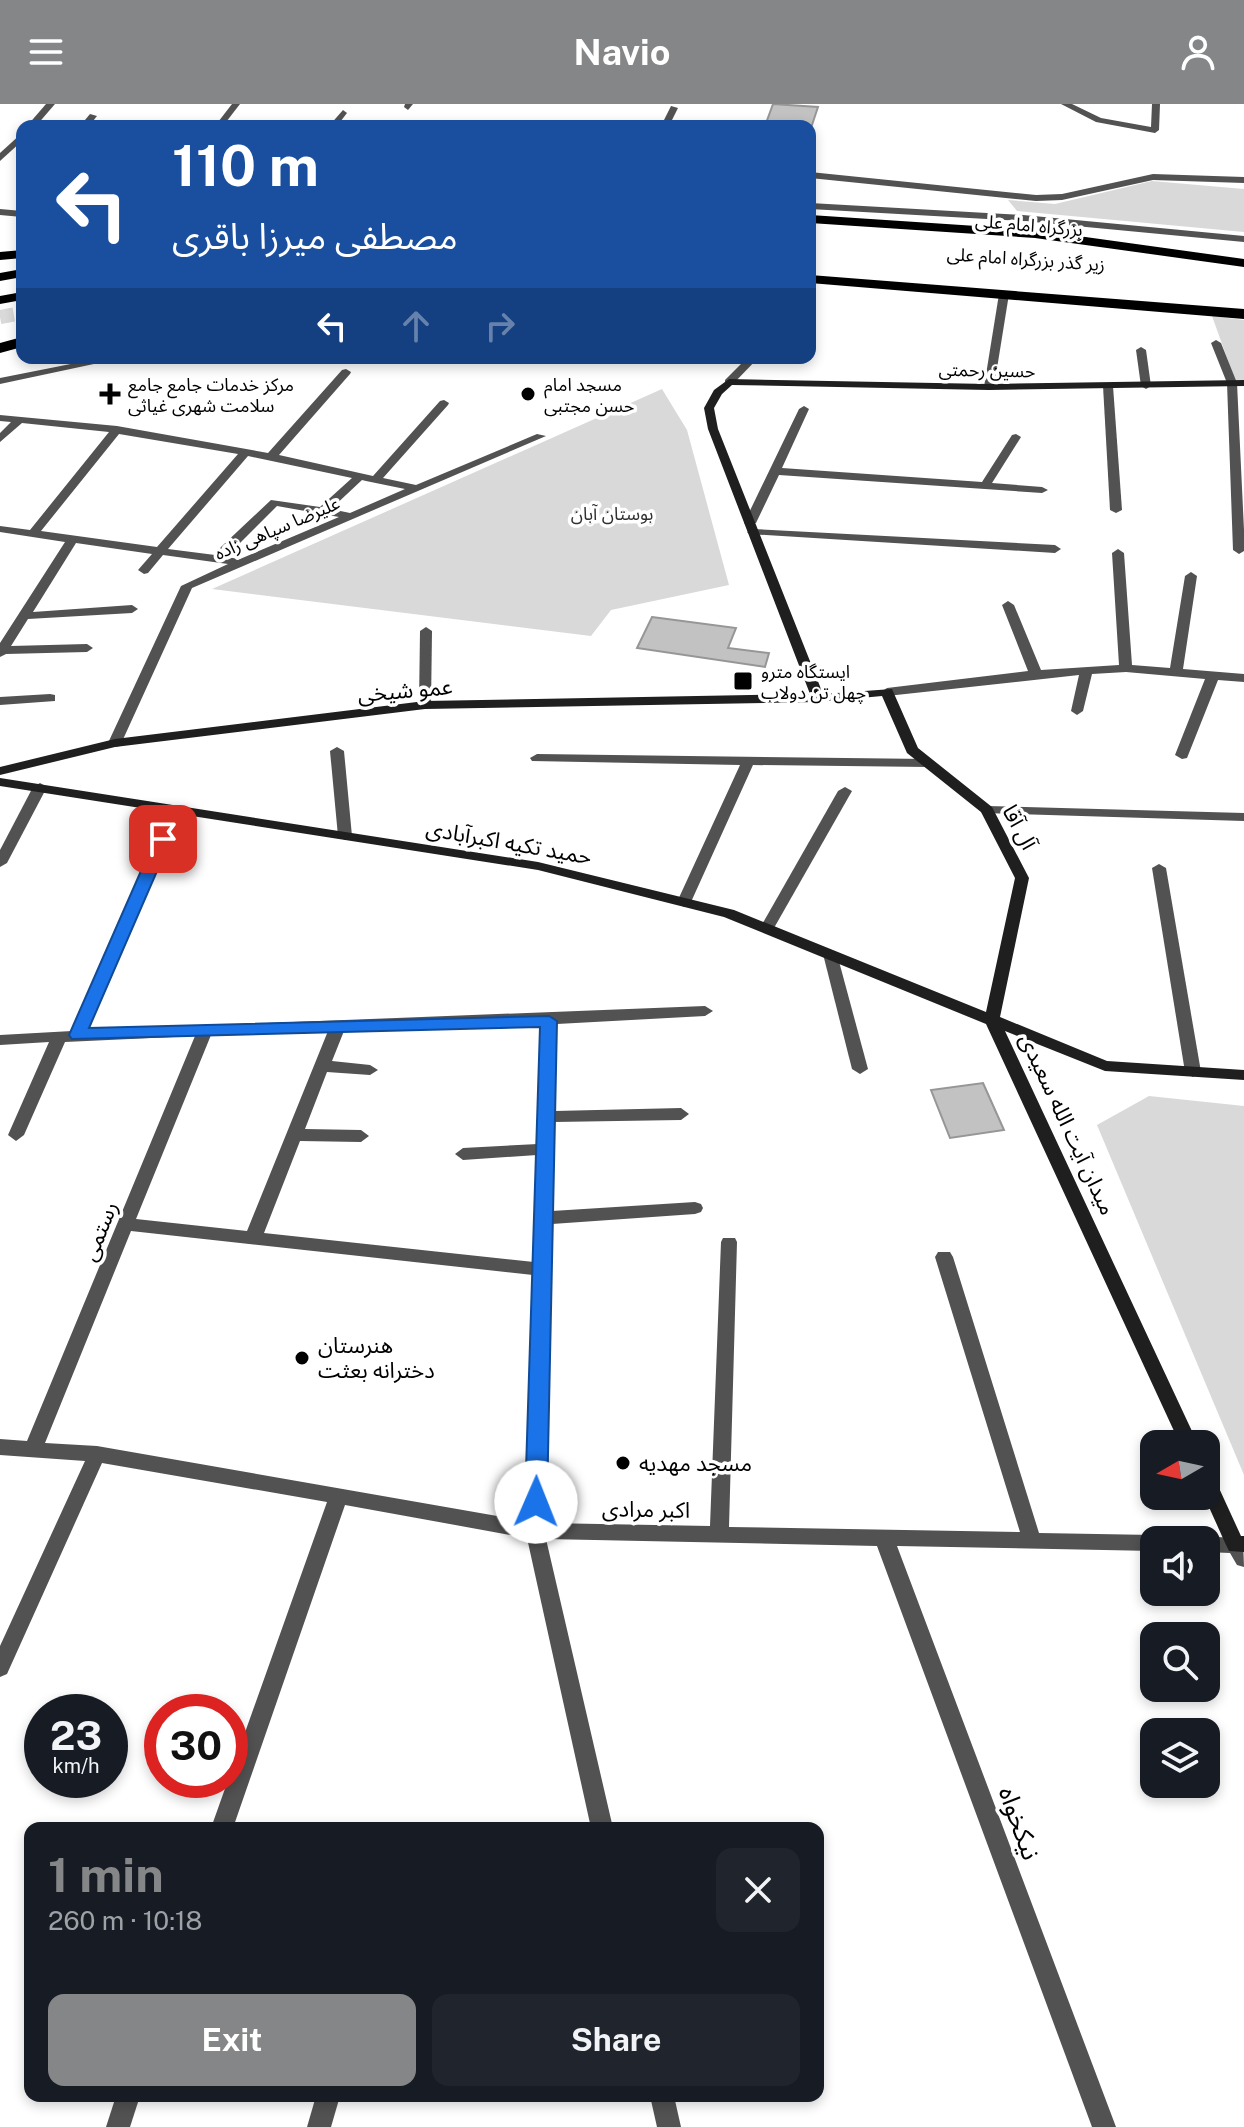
<!DOCTYPE html>
<html lang="en">
<head>
<meta charset="utf-8">
<style>
	body { margin:0; font-family:"Public Sans","Noto Sans Arabic",sans-serif; background:#20242c; color:#f1f3f6; height:100vh; display:flex; flex-direction:column; font-size:30px; white-space:nowrap }
	* { box-sizing:border-box; margin:0 }
	p { font-size:26px; color:#9ea1a6 }
	.icon { flex:none; width:44px; height:44px; fill:none; stroke:currentColor; stroke-width:2; stroke-linecap:round; stroke-linejoin:round }
	.map { position:relative; flex:1; overflow:hidden }
	.details { position:absolute; left:24px; top:1718px; width:800px; height:280px; display:flex; flex-direction:column; background:#171b24; border-radius:16px; box-shadow:0 4px 12px #0003 }
	.details>* { flex:none }
	.guide { position:absolute; left:16px; top:16px; width:800px; height:244px; border-radius:16px; box-shadow:0 4px 12px #0003; background:#1a4fa0; color:#fff; overflow:hidden }
	.needle { width:52px; rotate:261deg }
	.tools { position:absolute; left:1140px; top:1326px; display:grid; gap:16px }
	.tools a { display:grid; place-items:center; width:80px; height:80px; border-radius:16px; background:#171b24; box-shadow:0 4px 12px #0003; font-size:40px }
	.speed { position:absolute; left:24px; top:1590px; display:flex; gap:16px; font-size:40px; font-weight:700; text-align:center }
	.speed>* { display:grid; place-content:center; width:104px; height:104px; border-radius:50%; background:#171b24; box-shadow:0 4px 12px #0003; line-height:1 }
	.speed small { font-size:20px; font-weight:400 }
	.speed .limit { border:12px solid #d22; background:#fff; color:#111 }
	.pin { position:absolute; display:grid; place-items:center; width:68px; height:68px; color:#fff; margin:-34px; border-radius:16px; box-shadow:0 4px 12px #0006 }
	.me { position:absolute; width:88px; margin:-44px; rotate:1deg; stroke-linejoin:round; filter:drop-shadow(0 0 6px #0008) }
	.turn { display:flex; align-items:center; gap:28px; height:168px; padding:0 24px; font-size:36px }
	.turn .icon { width:104px; height:104px; stroke-width:2.5 }
	.turn b { display:block; font-size:56px; line-height:68px }
	.lanes { display:flex; align-items:center; height:76px; padding:0 24px; background:#0003; justify-content:center; gap:40px; direction:ltr }
	.lanes .off { opacity:.35 }
	.round { display:grid; place-items:center; flex:none; width:84px; height:84px; border-radius:16px; background:#20242c }
	.headline { display:flex; align-items:center; justify-content:space-between; height:136px; padding:0 24px }
	h1 { font-size:48px; font-weight:700; line-height:60px; color:#858687 }
	.primary-button { display:flex; gap:16px; margin-top:auto; padding:16px 24px }
	.primary-button a { flex:1; height:92px; border-radius:16px; background:#858687; color:#fff; font-size:32px; font-weight:700; line-height:92px; text-align:center }
	.primary-button a+a { background:#20242c; color:#f1f3f6 }
	header { display:flex; justify-content:space-between; align-items:center; height:104px; padding:0 24px; background:#858687; color:#fff; font-size:36px; font-weight:700 }
	.map>svg:first-child { display:block }
	.green { fill:#d9d9d9 }
	.building { fill:#c2c2c2; stroke:#969696; stroke-width:2 }
	.lines { fill:none; stroke-linecap:round; stroke-linejoin:round }
	.highway-tunnel { stroke:#d9d9d9; stroke-width:14; stroke-dasharray:14 7; stroke-linecap:butt }
	.street { fill:#525252; fill-rule:evenodd }
	.secondary { fill:#1f1f1f; fill-rule:evenodd }
	.highway { fill:#000; fill-rule:evenodd }
	.route { fill:#1a73e8; stroke:#114b97; stroke-width:2 }
	.poi-dot { fill:#000; stroke:#fff; stroke-width:3 }
	.labels { text-anchor:middle; dominant-baseline:central; stroke-width:7; stroke-linejoin:round; paint-order:stroke }
	.far-street-label { font-size:18px; fill:#000; stroke:#fff }
	.far-poi-label { font-size:18px; fill:#000; stroke:#fff; text-anchor:start }
	.far-park-label { font-size:18px; fill:#303030; stroke:#fff }
	.street-label { font-size:22px; fill:#000; stroke:#fff }
	.poi-label { font-size:22px; fill:#000; stroke:#fff; text-anchor:start }
	.near-street-label { font-size:26px; fill:#000; stroke:#fff }
</style>
</head>
<body>
<header><svg class="icon" aria-label="menu" viewBox="0 0 24 24"><path d="M4 6h16M4 12h16M4 18h16"/></svg>Navio<svg class="icon" aria-label="person" viewBox="0 0 24 24"><circle cx="12" cy="8" r="4"/><path d="M4 21q1-7 8-7t8 7"/></svg></header>
<div class="map">
<svg width="1244" height="2023" viewBox="0 0 1244 2023">
	<rect width="100%" height="100%" fill="#fff"/>
	<!-- green -->
	<g class="green">
		<polygon points="1152,77 1244,85 1244,128 1017,107 1008,96 1055,100"/>
		<polygon points="1212,212 1244,216 1244,276 1235,276"/>
		<polygon points="662,285 687,326 729,481 611,506 591,532 212,485"/>
		<polygon points="1149,992 1244,1002 1244,1371 1097,1021"/>
	</g>
	<!-- building -->
	<g class="building">
		<polygon points="773,0 818,3 810,27 810,22 765,22"/>
		<polygon points="652,513 736,524 728,544 769,549 765,563 637,544"/>
		<polygon points="983,979 1004,1026 950,1034 931,986"/>
	</g>
	<g class="lines">
		<!-- highway-tunnel -->
		<polyline class="highway-tunnel" points="0,213 22,209"/>
		<!-- street -->
		<g class="street">
			<polygon points="46,0 55,0 36,22 27,22"/>
			<polygon points="232,0 240,0 223,22 215,22"/>
			<polygon points="405,0 413,0 408,6 404,3"/>
			<polygon points="1061,0 1072,0 1101,14 1151,23 1152,0 1160,0 1159,26 1155,29 1096,18"/>
			<polygon points="671,2 678,4 669,22 661,22"/>
			<polygon points="343,6 347,9 337,22 329,22"/>
			<polygon points="90,10 97,12 89,22 80,22"/>
			<polygon points="22,29 22,37 0,57 0,49"/>
			<polygon points="810,68 1036,91 1062,90 1153,70 1244,73 1244,79 1153,76 1062,96 1036,97 810,74"/>
			<polygon points="810,99 1023,111 1244,132 1244,138 1023,117 810,105"/>
			<polygon points="0,105 22,107 22,113 0,111"/>
			<polygon points="1004,187 1009,190 994,283 989,286 984,283 999,190"/>
			<polygon points="1216,236 1221,239 1237,279 1244,426 1244,447 1239,450 1233,446 1227,279 1211,239"/>
			<polygon points="1141,243 1146,246 1151,282 1146,285 1141,282 1136,246"/>
			<polygon points="101,254 122,254 0,280 0,274"/>
			<polygon points="747,254 758,254 733,280 725,280 725,276"/>
			<path d="M346,265L351,268L350,270L279,351L373,372L440,297L444,296L449,299L448,301L383,374L416,381L537,330L546,332L192,484L120,642L115,643L108,639L181,482L228,460L163,451L148,469L144,470L138,466L152,450L76,439L33,508L132,501L138,505L132,509L28,515L11,542L87,540L93,544L87,548L6,550L0,553V539L65,438L0,428V422L30,426L109,328L22,319L0,338V329L11,318L0,317V311L117,322L268,349L342,266ZM119,330L238,350L157,443L41,427ZM248,352L352,374L320,403L271,396L221,443L215,451L168,445ZM362,376L366,377L405,385L350,409L331,405ZM277,402L339,413L240,455L226,453Z"/>
			<polygon points="1108,279 1113,282 1122,406 1116,409 1110,406 1103,282"/>
			<polygon points="804,302 809,305 782,364 982,378 1012,331 1016,330 1021,333 992,379 1042,383 1048,386 1042,389 779,371 756,419 746,421 744,419 799,305"/>
			<polygon points="753,425 1055,441 1061,445 1055,449 749,430 747,428"/>
			<polygon points="1118,445 1124,449 1132,561 1170,564 1185,472 1191,468 1197,472 1183,565 1244,570 1244,578 1218,576 1187,654 1182,655 1175,651 1205,575 1126,568 1092,570 1083,607 1077,611 1071,607 1079,571 887,592 881,588 887,584 1028,567 1002,501 1008,497 1014,501 1041,566 1119,561 1112,449"/>
			<polygon points="426,523 432,527 431,601 425,605 419,601 420,527"/>
			<polygon points="50,590 55,591 55,597 0,601 0,593"/>
			<polygon points="337,643 344,647 352,732 345,736 338,732 330,647"/>
			<polygon points="537,650 928,655 935,659 928,663 753,661 691,798 684,803 677,798 740,661 532,657 530,654"/>
			<polygon points="40,679 47,683 7,759 0,763 0,746 33,683"/>
			<polygon points="845,683 852,687 774,824 772,827 762,827 760,824 838,687"/>
			<polygon points="987,702 1244,709 1244,717 982,709 980,706 982,703"/>
			<path d="M175,703L182,707L88,926L705,902L713,907L705,912L557,920L555,1007L681,1004L689,1010L681,1016L554,1018L552,1107L695,1098L701,1100L703,1104L701,1108L695,1110L552,1120L545,1419L710,1422L721,1138L723,1134H735L737,1138L729,1423L1020,1428L935,1153L938,1148H950L953,1153L1039,1429L1154,1431L1161,1433L1162,1436H1154V1447L897,1442L1116,2023H1092L877,1442L546,1435L613,1724H591L527,1434L345,1401L233,1724H211L327,1398L102,1359L7,1570L0,1573V1542L85,1357L0,1351V1335L27,1337L195,932L65,938L24,1031L16,1037L8,1031L49,938L0,941V931L72,927L168,707ZM541,920L538,1040L463,1044L455,1050L463,1056L537,1051L534,1158L264,1129L300,1037L361,1038L369,1032L361,1026L305,1025L327,968L370,971L378,966L370,961L332,957L344,927ZM328,927L247,1127L136,1115L211,931ZM131,1127L533,1171L526,1417L97,1342L45,1339Z"/>
			<polygon points="1159,760 1166,764 1201,968 1193,973 1185,968 1152,764"/>
			<polygon points="830,845 837,850 868,965 860,970 852,965 823,850"/>
			<polygon points="1206,1432 1243,1435 1244,1463 1237,1461 1230,1449 1206,1448 1206,1436 1198,1436"/>
			<polygon points="116,1992 140,1992 130,2023 106,2023"/>
			<polygon points="316,1992 340,1992 331,2023 307,2023"/>
			<polygon points="650,1992 674,1992 681,2023 657,2023"/>
		</g>
		<!-- secondary -->
		<g class="secondary">
			<polygon points="729,275 989,280 1244,276 1244,282 989,286 732,281 722,290 714,304 718,325 823,590 892,585 918,644 992,703 1029,774 1000,913 1107,957 1244,966 1244,976 1105,967 1005,927 1198,1340 1180,1340 986,920 724,813 538,766 0,682 0,674 538,758 734,806 986,908 1015,774 981,708 907,649 882,592 818,598 425,605 115,643 0,671 0,663 115,635 425,597 810,590 708,325 704,304 714,286"/>
			<polygon points="1206,1368 1213,1371 1241,1432 1244,1432 1244,1448 1229,1447 1226,1441 1204,1392 1206,1392"/>
		</g>
		<!-- highway -->
		<g class="highway">
			<polygon points="810,111 1035,126 1244,155 1244,163 1035,134 810,119"/>
			<polygon points="22,146 22,154 0,156 0,148"/>
			<polygon points="22,165 22,173 0,177 0,169"/>
			<polygon points="810,171 1244,205 1244,215 810,179"/>
			<polygon points="22,188 22,196 0,200 0,192"/>
			<polygon points="22,233 22,243 0,249 0,239"/>
		</g>
	</g>
	<!-- route -->
	<polygon class="route" points="163,730 171,735 89,924 549,912 557,917 547,1398 544,1404 536,1407 528,1404 525,1398 540,923 72,935 69,931 155,735"/>
	<!-- markers -->
	<g class="poi-dot">
		<path d="M106 278h8v8h8v8h-8v8h-8v-8h-8v-8h8z"/>
		<circle cx="528" cy="290" r="8"/>
		<rect x="733" y="567" width="20" height="20" rx="4"/>
		<circle cx="302" cy="1254" r="8"/>
		<circle cx="623" cy="1359" r="8"/>
	</g>
	<g class="labels">
		<!-- far-street labels -->
		<g class="far-street-label">
			<text transform="translate(1029 121) rotate(5)">بزرگراه امام علی</text>
			<text transform="translate(1026 155) rotate(4)">زیر گذر بزرگراه امام علی</text>
			<text transform="translate(987 266) rotate(1)">حسین رحمتی</text>
			<text transform="translate(277 424) rotate(-23)">علیرضا سپاهی زاده</text>
		</g>
		<!-- far-poi labels -->
		<g class="far-poi-label">
			<text x="128" y="280">مرکز خدمات جامع جامع<tspan x="128" dy="21">سلامت شهری غیاثی</tspan></text>
			<text x="544" y="280">مسجد امام<tspan x="544" dy="21">حسن مجتبی</tspan></text>
			<text x="761" y="567">ایستگاه مترو<tspan x="761" dy="21">چهل تن دولاب</tspan></text>
		</g>
		<!-- far-park labels -->
		<g class="far-park-label">
			<text x="612" y="409">بوستان آبان</text>
		</g>
		<!-- street labels -->
		<g class="street-label">
			<text transform="translate(405 586) rotate(-5)">عمو شیخی</text>
			<text transform="translate(1020 723) rotate(62)">آل آقا</text>
			<text transform="translate(509 738) rotate(10)">حمید تکیه اکبرآبادی</text>
			<text transform="translate(1068 1020) rotate(65)">میدان آیت الله سعیدی</text>
			<text transform="translate(99 1127) rotate(-68)">رستمی</text>
			<text transform="translate(646 1405) rotate(1)">اکبر مرادی</text>
		</g>
		<!-- poi labels -->
		<g class="poi-label">
			<text x="318" y="1241">هنرستان<tspan x="318" dy="25">دخترانه بعثت</tspan></text>
			<text x="639" y="1359">مسجد مهدیه</text>
		</g>
		<!-- near-street labels -->
		<g class="near-street-label">
			<text transform="translate(1020 1719) rotate(70)">نیکخواه</text>
		</g>
	</g>
</svg>
<div class="tools">
<a><svg class="needle" viewBox="-14 -14 28 28"><path d="M0-13l5 13h-10z" fill="#e53935"/><path d="M0 13l5-13h-10z" fill="#9ea1a6"/></svg></a>
<a><svg class="icon" aria-label="sound" viewBox="0 0 24 24"><path d="M4 9h4l5-4v14l-5-4H4zM17 9q2 3 0 6"/></svg></a>
<a><svg class="icon" aria-label="search" viewBox="0 0 24 24"><circle cx="10" cy="10" r="6"/><path d="M15 15l6 6"/></svg></a>
<a><svg class="icon" aria-label="layers" viewBox="0 0 24 24"><path d="M12 4l9 5-9 5-9-5zM3 14l9 5 9-5"/></svg></a>
</div>
<div class="speed"><div>23<small>km/h</small></div><div class="limit">30</div></div>
<div class="pin" style="left:163px;top:735px;background:#d93025"><svg class="icon" aria-label="arrive" viewBox="0 0 24 24"><path d="M6 21V4h12l-3 4 3 4H6"/></svg></div>
<svg class="me" style="left:536px;top:1398px" viewBox="-20 -20 40 40"><circle r="19" fill="#fff"/><path d="M0-13L10 11 0 6-10 11z" fill="#1a73e8"/></svg>
<div class="guide">
<div class="turn"><svg class="icon" aria-label="left" viewBox="0 0 24 24"><path d="M17 20v-9H6M10 6l-5 5 5 5"/></svg><div><b>110 m</b>مصطفی میرزا باقری</div></div>
<div class="lanes"><svg class="icon" aria-label="left" viewBox="0 0 24 24"><path d="M17 20v-9H6M10 6l-5 5 5 5"/></svg><svg class="icon off" aria-label="ahead" viewBox="0 0 24 24"><path d="M12 20V5M6 11l6-6 6 6"/></svg><svg class="icon off" aria-label="right" viewBox="0 0 24 24"><path d="M7 20v-9h11M14 6l5 5-5 5"/></svg></div>
</div>
<section class="details">
<div class="headline"><div><h1>1 min</h1><p>260 m · 10:18</p></div><a class="round"><svg class="icon" aria-label="close" viewBox="0 0 24 24"><path d="M6 6l12 12M18 6L6 18"/></svg></a></div>
<div class="primary-button"><a>Exit</a><a>Share</a></div>
</section>
</div>
</body>
</html>
